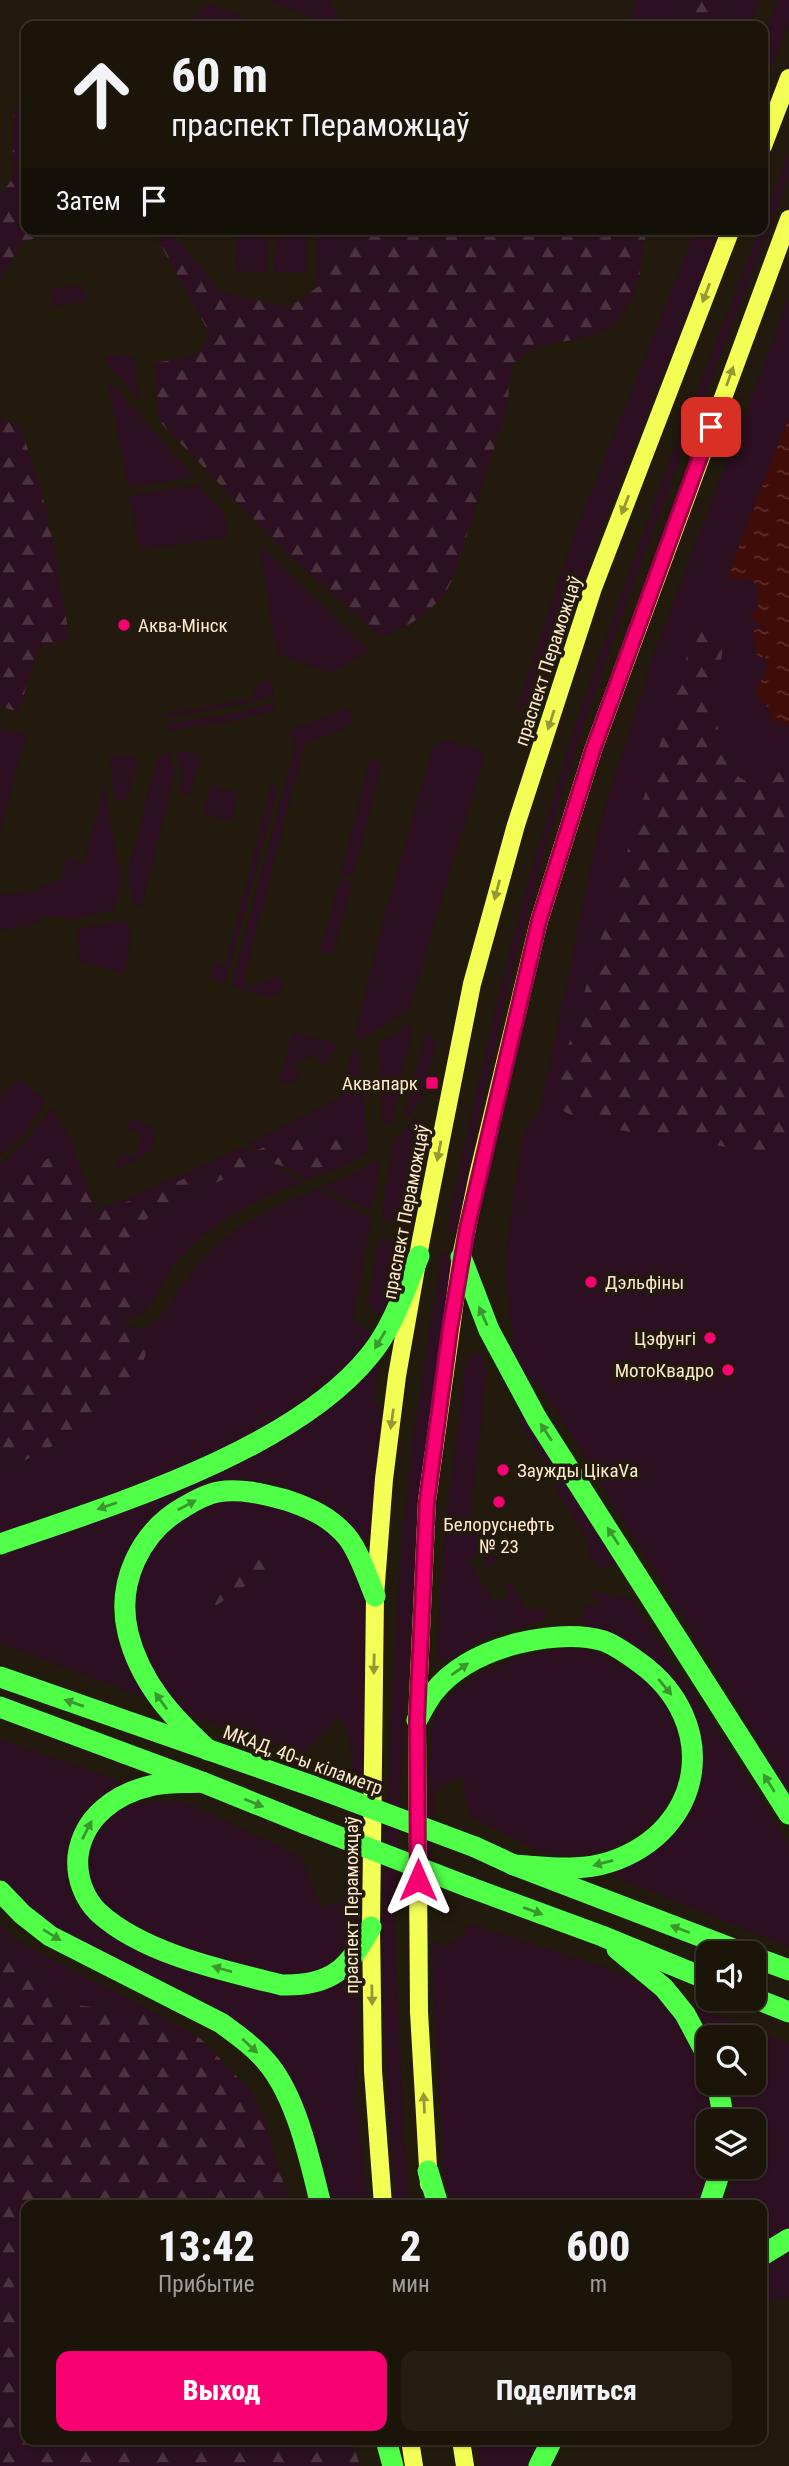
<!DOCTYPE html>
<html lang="ru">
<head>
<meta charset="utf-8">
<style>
	body { margin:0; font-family:"Roboto Condensed",sans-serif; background:#231d12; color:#f1f3f6; height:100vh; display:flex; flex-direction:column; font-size:26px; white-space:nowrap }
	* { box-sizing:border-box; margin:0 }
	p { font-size:23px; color:#9f9e9c }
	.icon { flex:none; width:38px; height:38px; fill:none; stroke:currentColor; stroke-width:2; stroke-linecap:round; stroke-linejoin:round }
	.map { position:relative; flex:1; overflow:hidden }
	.drawer { position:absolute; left:21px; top:2200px; width:746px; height:245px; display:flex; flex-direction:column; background:#1a1409; border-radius:14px; box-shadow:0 2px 5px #0004,0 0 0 2px #38332a }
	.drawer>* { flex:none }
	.hud { position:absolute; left:21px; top:21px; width:747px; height:214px; border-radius:14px; box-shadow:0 2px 5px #0004,0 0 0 2px #38332a; background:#1a1409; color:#f1f3f6; overflow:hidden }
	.controls { position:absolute; left:696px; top:1941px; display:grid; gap:14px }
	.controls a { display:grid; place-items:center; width:70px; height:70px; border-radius:14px; background:#1a1409; box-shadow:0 2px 5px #0004,0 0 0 2px #38332a; font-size:35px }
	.pin { position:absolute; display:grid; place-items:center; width:60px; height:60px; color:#fff; margin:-30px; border-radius:14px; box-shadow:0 4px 10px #0006 }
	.me { position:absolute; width:77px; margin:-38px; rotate:0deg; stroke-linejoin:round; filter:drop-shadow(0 0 5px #0008) }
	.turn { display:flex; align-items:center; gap:24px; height:147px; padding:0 35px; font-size:32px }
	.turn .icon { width:91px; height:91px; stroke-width:2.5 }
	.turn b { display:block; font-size:49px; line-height:60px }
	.then { display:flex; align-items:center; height:66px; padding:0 35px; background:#0003; gap:14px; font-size:26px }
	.eta { display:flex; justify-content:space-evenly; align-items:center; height:119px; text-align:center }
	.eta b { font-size:42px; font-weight:800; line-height:49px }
	.button { display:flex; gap:14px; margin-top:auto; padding:14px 35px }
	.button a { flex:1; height:80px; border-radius:14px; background:#f80071; color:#fff; font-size:28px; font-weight:800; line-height:80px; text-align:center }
	.button a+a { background:#231d12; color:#f1f3f6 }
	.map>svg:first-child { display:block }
	.grass { fill:#2c0f20 }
	.forest { fill:url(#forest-firs) }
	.water { fill:url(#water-ripples) }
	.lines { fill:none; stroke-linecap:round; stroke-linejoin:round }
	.primary { stroke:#f3ff54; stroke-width:18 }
	.highway { stroke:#4fff48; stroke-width:21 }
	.highway-bridge { stroke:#4fff48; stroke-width:21 }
	.oneway { fill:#959834 }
	.oneway2 { fill:#3b982d }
	.route-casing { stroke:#a10049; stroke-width:18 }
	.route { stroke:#f80071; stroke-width:12 }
	.poi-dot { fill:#f80071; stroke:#221a0c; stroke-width:2.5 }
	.labels { text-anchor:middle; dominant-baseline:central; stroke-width:7; stroke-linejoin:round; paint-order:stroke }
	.poi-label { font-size:19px; fill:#ffe9cd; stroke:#221a0c; text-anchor:start }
	.street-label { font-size:19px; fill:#ffe9cd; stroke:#221a0c }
</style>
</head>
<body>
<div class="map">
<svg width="789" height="2466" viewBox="0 0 789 2466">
	<defs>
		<pattern id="forest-firs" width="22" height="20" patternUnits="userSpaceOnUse" patternTransform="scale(1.75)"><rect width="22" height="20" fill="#2c0f20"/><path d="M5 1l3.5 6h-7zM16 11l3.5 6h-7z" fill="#4c323f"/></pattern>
		<pattern id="water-ripples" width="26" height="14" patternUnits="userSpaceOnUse" patternTransform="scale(1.75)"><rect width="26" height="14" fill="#400c07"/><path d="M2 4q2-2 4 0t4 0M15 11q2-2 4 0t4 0" fill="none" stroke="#5d2f2a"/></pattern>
	</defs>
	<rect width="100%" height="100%" fill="#221a0c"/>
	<!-- grass -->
	<g class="grass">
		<polygon points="266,0 329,0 340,17 337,24 333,25"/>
		<polygon points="636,0 677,0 682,9 719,15 729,0 760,0 750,26 628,26"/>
		<polygon points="778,0 789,0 789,23 769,74 763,82 763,37"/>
		<polygon points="213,5 264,26 184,26 204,7"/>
		<path d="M789,152V177C720,359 646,541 584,725C528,891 489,1062 455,1233L448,1231L450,1210L492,1023L525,892L578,716L661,483L760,229H763V221Z"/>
		<polygon points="236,229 268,229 267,272 235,271"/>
		<polygon points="276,229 308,229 306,273 274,272"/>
		<polygon points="318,229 371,229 350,242 323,283 315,291"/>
		<polygon points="696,229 721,229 604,522 545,686 539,694 516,711 571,542"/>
		<polygon points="83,284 86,301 53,306 50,289"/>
		<polygon points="789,298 789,1792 586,1459 542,1389 516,1364 506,1348 514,1339 505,1284 506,1254 522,1135 540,1111 600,822 654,653"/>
		<polygon points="125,354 134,359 139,399 105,361 107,357"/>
		<polygon points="108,380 194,477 128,487"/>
		<polygon points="198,485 224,514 229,537 140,550 129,496"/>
		<polygon points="259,547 263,548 369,651 332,673 282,656 277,652"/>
		<path d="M268,680L273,684L274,695L243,704L166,718V714L252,698C255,688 256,682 268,680Z"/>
		<polygon points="274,703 275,710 231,722 167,730 167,724 236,713"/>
		<polygon points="348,708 354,718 347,728 305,744 244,979 248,988 276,977 282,981 281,992 270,997 231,986 295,747 289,731"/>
		<polygon points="0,728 27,734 0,832"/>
		<polygon points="445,740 476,748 485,755 409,1010 361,1039 354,1037 385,913 433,746"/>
		<polygon points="190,752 195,754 200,762 192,792 189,794 179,793 183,775 176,753"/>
		<polygon points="169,753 175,771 142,905 134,906 128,872 157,758"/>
		<polygon points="112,756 134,756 138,759 127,800 116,802 110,762"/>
		<polygon points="370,759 382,762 354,875 340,877"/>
		<polygon points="211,785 239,793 231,821 203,813"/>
		<polygon points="271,785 278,787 225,984 212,978 209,969 216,964 225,966"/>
		<polygon points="104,786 121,879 114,910 68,920 57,916 40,919 32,925 0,930 0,895 37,890 62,878 67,859 84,862"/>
		<polygon points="353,880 333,955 320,951 339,882"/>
		<polygon points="127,920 131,938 125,973 78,962 80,951 77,929"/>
		<polygon points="408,1025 413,1027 391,1124 383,1124 378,1044"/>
		<polygon points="293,1032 337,1044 328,1061 322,1065 316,1053 294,1065 298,1076 295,1082 285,1084 281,1081 280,1076"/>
		<polygon points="425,1032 435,1039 436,1045 421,1101 407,1117 405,1116 407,1106"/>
		<path d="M352,1049H357L359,1051L369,1150C352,1166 329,1172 307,1180L287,1167L297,1171L316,1168L318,1134L301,1136L257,1151L248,1144L340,1098Z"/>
		<polygon points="20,1078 46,1102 23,1135 0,1156 0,1096"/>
		<polygon points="51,1108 68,1135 82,1170 49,1158 0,1188 0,1165 29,1138"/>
		<path d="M130,1118L151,1126C163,1153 136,1161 115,1169L121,1153L135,1157L142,1134L127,1129Z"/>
		<polygon points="415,1118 423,1120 426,1126 408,1218 404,1224 387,1221 382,1213 393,1142"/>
		<polygon points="243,1147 254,1153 97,1213 96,1210 150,1189"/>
		<polygon points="376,1160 380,1160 371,1211 321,1187 360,1171"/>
		<path d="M269,1163L276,1165L303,1182C258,1198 210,1222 179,1259C164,1276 158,1298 143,1314C117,1225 138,1212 219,1181C229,1177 238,1170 248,1167C254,1165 262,1164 269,1163Z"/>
		<path d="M317,1189L368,1216L370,1227L353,1320L373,1334L348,1367L304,1404L219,1453L0,1539V1471L19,1464L141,1366L146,1353L144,1329C170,1314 179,1284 199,1263C232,1226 272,1208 317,1189Z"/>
		<polygon points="384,1239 404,1243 405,1248 394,1301 389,1309 377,1316 369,1304 369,1299 378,1241"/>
		<polygon points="442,1252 452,1254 417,1536 404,1717 395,1933 404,2138 409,2205 395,2205 385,2046 381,1933 391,1718 402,1534 412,1446"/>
		<path d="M478,1353L484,1357C490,1379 481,1392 483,1414L470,1513L497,1563L490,1567L480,1553L469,1561L494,1603L509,1595L504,1586L510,1582L526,1608L551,1610L540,1622L487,1637L446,1661L436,1659L444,1535L465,1369L472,1354Z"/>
		<path d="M381,1355L373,1404L385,1407L370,1540C351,1537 340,1517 325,1506C304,1491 279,1484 255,1481C190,1474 131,1520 118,1582C115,1591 112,1603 112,1613C114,1646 133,1674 151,1700L0,1643V1557L227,1468Z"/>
		<polygon points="520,1410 617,1560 608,1568 599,1567 588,1554 589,1543 555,1488 555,1479 519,1421"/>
		<polygon points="237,1497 311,1517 341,1542 363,1584 367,1617 362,1911 359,1931 351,1948 327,1969 294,1977 260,1972 170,1944 117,1920 95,1899 86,1878 87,1853 94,1832 110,1815 129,1805 154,1801 184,1802 301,1856 320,1907 338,1903 350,1888 352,1756 348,1735 339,1717 302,1754 191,1716 172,1701 162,1689 134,1633 133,1588 158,1537 200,1506"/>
		<polygon points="592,1592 630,1598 711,1720 789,1844 789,1947 601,1871 673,1831 690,1809 702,1778 702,1748 689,1706 661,1666 619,1637 587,1628 577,1620 577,1617 583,1617 584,1605 598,1606 599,1599 591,1597"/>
		<path d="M556,1649C565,1649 574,1648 583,1649C596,1651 611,1659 622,1666C633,1672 644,1678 653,1687C661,1694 667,1708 671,1718C694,1772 673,1816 624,1843C604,1854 568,1859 546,1852C524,1846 491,1826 469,1816L462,1776L441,1786L435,1793L427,1940L423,1939L431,1733L437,1711L450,1695L479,1674L514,1659Z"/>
		<path d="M0,1739L132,1785L103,1797C96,1812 69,1862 68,1875C63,1943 240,1993 293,1995C318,1996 342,1982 360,1967L357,2103L368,2205H334C320,2160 310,2111 285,2070C245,2003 132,1972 65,1935C40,1921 20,1901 0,1880Z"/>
		<path d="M470,1924L614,1970L647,1987L666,2004L701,2054L709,2072V2082L721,2121H709V2166L719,2167L707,2205H453C440,2175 442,2141 440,2109C436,2053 434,1997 432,1941L442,1945L456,1942Z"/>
		<polygon points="0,1926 16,1940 152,2011 83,2006 0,1954"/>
		<polygon points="696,2008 789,2043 789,2227 761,2245 761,2205 728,2205 737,2167 754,2166 754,2121 738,2121 730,2083 754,2082 754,2037 710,2037"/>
		<polygon points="789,2253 789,2299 761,2302 761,2271"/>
		<polygon points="476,2440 539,2440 527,2466 480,2466"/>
	</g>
	<!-- forest -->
	<g class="forest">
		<path d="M677,0H729L719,15C700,20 687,18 677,0Z"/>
		<polygon points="14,106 26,112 26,229 88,229 23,241 0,279 0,196 12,179"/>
		<path d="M152,229H168L221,292L290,307L323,283L350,242L371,229H644L646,235C641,264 639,300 617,322C590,349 538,333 517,361C508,372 509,390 508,403C495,446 481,489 468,531C461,552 456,578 443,596C433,609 397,636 381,636L286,553L160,422L154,363L195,356L211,336Z"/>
		<polygon points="0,418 21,427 47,511 70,640 40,646 18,712 0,706"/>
		<path d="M706,630L715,634L723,645C722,662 716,678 715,694C714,715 723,778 748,781C759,782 775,771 789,769V1157L593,1126L561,1110L554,1092L693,636L697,632Z"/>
		<path d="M318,1134L333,1135L344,1141L346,1152C334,1163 315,1173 298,1171C288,1169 277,1163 267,1163C248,1164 234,1176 217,1182C138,1209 119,1230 143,1314L123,1323L144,1329C145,1337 148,1348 145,1356C131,1404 45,1455 0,1471V1188L49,1158L82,1170L98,1213L280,1141Z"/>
		<polygon points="269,1549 276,1554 277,1558 263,1573 207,1612 200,1609 195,1603 197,1598 256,1555"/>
		<polygon points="0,1954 83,2006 152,2011 200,2038 250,2090 264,2118 290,2205 26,2205 26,2440 352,2440 360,2466 0,2466"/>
	</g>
	<!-- water -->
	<polygon class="water" points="789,417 789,726 781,721 774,723 770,710 758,697 757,688 768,668 765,656 758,658 753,631 761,628 761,625 749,615 758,609 758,586 750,579 730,578 730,569"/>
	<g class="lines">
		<!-- primary -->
		<g class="primary">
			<polyline points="763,146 789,78"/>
			<polyline points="429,2184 419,2012 417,1720 427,1501 461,1257 478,1175 539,921 593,750 789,219"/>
			<polyline points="383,2205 373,2071 371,1927 375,1596 384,1479 397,1376 421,1240 472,984 516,825 593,588 731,229"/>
			<polyline points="410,2440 414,2466"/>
			<polyline points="461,2440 465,2466"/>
		</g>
		<!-- highway -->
		<g class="highway">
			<polyline points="461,1257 489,1330 537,1419 789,1814"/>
			<path d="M0,1544C113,1505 294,1450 370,1355C393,1327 405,1289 419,1256"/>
			<polyline points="0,1677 312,1786"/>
			<polyline points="0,1707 202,1782 306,1824"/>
			<path d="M417,1720C422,1711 427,1701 433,1693C454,1666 487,1651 519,1643C545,1637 577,1633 604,1641C617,1646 629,1655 640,1663C721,1722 706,1830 610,1862C579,1872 546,1867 514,1865"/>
			<path d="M208,1750C172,1717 140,1682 128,1633C116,1583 140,1532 184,1507C194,1501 206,1494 218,1492C240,1488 264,1494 286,1500C310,1508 331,1517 348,1538C360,1554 367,1577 375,1596"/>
			<path d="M202,1782C186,1783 169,1782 154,1785C116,1793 83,1817 78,1856C76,1877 84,1899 99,1913C144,1954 225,1971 282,1985C331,1986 349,1969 371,1927"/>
			<polyline points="475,1847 514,1865 744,1953"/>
			<polyline points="469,1887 602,1936 709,1980"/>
			<path d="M0,1891L22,1914L50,1936L221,2023C239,2036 257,2049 270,2066C298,2102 310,2162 321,2205"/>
			<polyline points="617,1949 664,1988 685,2014 709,2059"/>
			<polyline points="754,1957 789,1970"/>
			<polyline points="754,1998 789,2012"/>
			<polyline points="717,2082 724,2121"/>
			<polyline points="428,2171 438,2205"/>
			<polyline points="709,2205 722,2166"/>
			<polyline points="761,2256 789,2239"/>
			<polyline points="386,2440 393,2466"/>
			<polyline points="539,2466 552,2440"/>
		</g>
		<!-- highway-bridge -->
		<g class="highway-bridge">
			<polyline points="312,1786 475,1847"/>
			<polyline points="306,1824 469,1887"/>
		</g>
	</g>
	<!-- one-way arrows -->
	<defs><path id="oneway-solid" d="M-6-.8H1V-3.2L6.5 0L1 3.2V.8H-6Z" transform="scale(1.75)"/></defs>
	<g class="oneway">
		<use href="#oneway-solid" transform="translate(706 293) rotate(111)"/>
		<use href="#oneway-solid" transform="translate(730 376) rotate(-70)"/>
		<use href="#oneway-solid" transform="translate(625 505) rotate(111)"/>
		<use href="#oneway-solid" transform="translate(551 720) rotate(108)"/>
		<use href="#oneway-solid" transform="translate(497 890) rotate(105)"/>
		<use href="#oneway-solid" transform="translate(439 1151) rotate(101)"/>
		<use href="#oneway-solid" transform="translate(392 1419) rotate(98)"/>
		<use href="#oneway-solid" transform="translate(374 1664) rotate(91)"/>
		<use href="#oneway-solid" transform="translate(372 1995) rotate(89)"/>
		<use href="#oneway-solid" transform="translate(424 2103) rotate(-93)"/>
	</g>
	<g class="oneway2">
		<use href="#oneway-solid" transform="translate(483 1316) rotate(-114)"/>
		<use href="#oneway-solid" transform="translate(380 1340) rotate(121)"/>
		<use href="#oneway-solid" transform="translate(546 1432) rotate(-123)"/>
		<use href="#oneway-solid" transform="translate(187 1505) rotate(-28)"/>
		<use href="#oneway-solid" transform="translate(107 1506) rotate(161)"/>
		<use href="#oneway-solid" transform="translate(613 1536) rotate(-123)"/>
		<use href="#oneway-solid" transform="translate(460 1669) rotate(-35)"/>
		<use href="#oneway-solid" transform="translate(665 1687) rotate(50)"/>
		<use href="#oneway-solid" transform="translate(161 1701) rotate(-126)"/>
		<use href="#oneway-solid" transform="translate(74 1703) rotate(-161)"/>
		<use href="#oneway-solid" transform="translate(769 1783) rotate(-122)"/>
		<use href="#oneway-solid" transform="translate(254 1803) rotate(22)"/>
		<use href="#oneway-solid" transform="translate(87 1830) rotate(-63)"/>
		<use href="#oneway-solid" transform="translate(603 1863) rotate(165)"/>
		<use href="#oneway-solid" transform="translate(533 1911) rotate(20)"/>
		<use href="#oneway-solid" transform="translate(680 1929) rotate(-159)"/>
		<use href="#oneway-solid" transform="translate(52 1935) rotate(32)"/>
		<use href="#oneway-solid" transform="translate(222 1969) rotate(-164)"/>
		<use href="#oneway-solid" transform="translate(250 2046) rotate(43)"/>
	</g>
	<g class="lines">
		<!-- route casing -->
		<g class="route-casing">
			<polyline id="route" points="418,1880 417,1720 427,1501 450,1329 467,1229 539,921 593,750 711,427"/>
		</g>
		<!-- route -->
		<use href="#route" class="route"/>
	</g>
	<!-- markers -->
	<g class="poi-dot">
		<circle cx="124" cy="625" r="7"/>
		<rect x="425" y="1076" width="14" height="14" rx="3.5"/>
		<circle cx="591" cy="1282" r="7"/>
		<circle cx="710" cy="1338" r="7"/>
		<circle cx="728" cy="1370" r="7"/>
		<circle cx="503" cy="1470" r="7"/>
		<circle cx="499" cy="1502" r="7"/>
	</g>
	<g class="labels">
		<!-- poi labels -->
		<g class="poi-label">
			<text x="138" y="625">Аква-Мінск</text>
			<text x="418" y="1083" text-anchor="end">Аквапарк</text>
			<text x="605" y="1282">Дэльфіны</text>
			<text x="696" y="1338" text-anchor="end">Цэфунгі</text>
			<text x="714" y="1370" text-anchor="end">МотоКвадро</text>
			<text x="517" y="1470">Заужды ЦікаVа</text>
			<text x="499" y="1524" text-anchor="middle">Белоруснефть<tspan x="499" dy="22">№ 23</tspan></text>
		</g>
		<!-- street labels -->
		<g class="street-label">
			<text transform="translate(548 661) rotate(-72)">праспект Пераможцаў</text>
			<text transform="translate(406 1212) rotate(-79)">праспект Пераможцаў</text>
			<text transform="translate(303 1760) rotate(20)">МКАД, 40-ы кіламетр</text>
			<text transform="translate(351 1905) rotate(-90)">праспект Пераможцаў</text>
		</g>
	</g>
</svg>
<div class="controls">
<a><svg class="icon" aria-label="sound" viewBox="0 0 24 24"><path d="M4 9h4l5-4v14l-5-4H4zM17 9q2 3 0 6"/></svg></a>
<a><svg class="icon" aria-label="search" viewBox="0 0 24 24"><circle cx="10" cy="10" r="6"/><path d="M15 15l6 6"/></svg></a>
<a><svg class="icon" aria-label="layers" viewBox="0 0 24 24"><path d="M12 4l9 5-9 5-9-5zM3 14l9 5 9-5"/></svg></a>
</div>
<div class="pin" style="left:711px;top:427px;background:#d93025"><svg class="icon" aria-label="arrive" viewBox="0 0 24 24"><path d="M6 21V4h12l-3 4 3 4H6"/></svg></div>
<svg class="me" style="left:418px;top:1880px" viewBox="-20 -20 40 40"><path d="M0-17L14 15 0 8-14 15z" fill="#f80071" stroke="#fff" stroke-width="4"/></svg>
<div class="hud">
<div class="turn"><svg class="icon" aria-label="ahead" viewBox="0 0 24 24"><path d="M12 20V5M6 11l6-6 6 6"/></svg><div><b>60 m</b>праспект Пераможцаў</div></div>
<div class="then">Затем<svg class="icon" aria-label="arrive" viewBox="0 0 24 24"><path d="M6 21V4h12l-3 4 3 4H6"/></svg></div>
</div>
<section class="drawer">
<div class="eta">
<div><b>13:42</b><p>Прибытие</p></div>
<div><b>2</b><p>мин</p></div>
<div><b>600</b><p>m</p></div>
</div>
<div class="button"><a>Выход</a><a>Поделиться</a></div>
</section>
</div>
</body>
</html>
